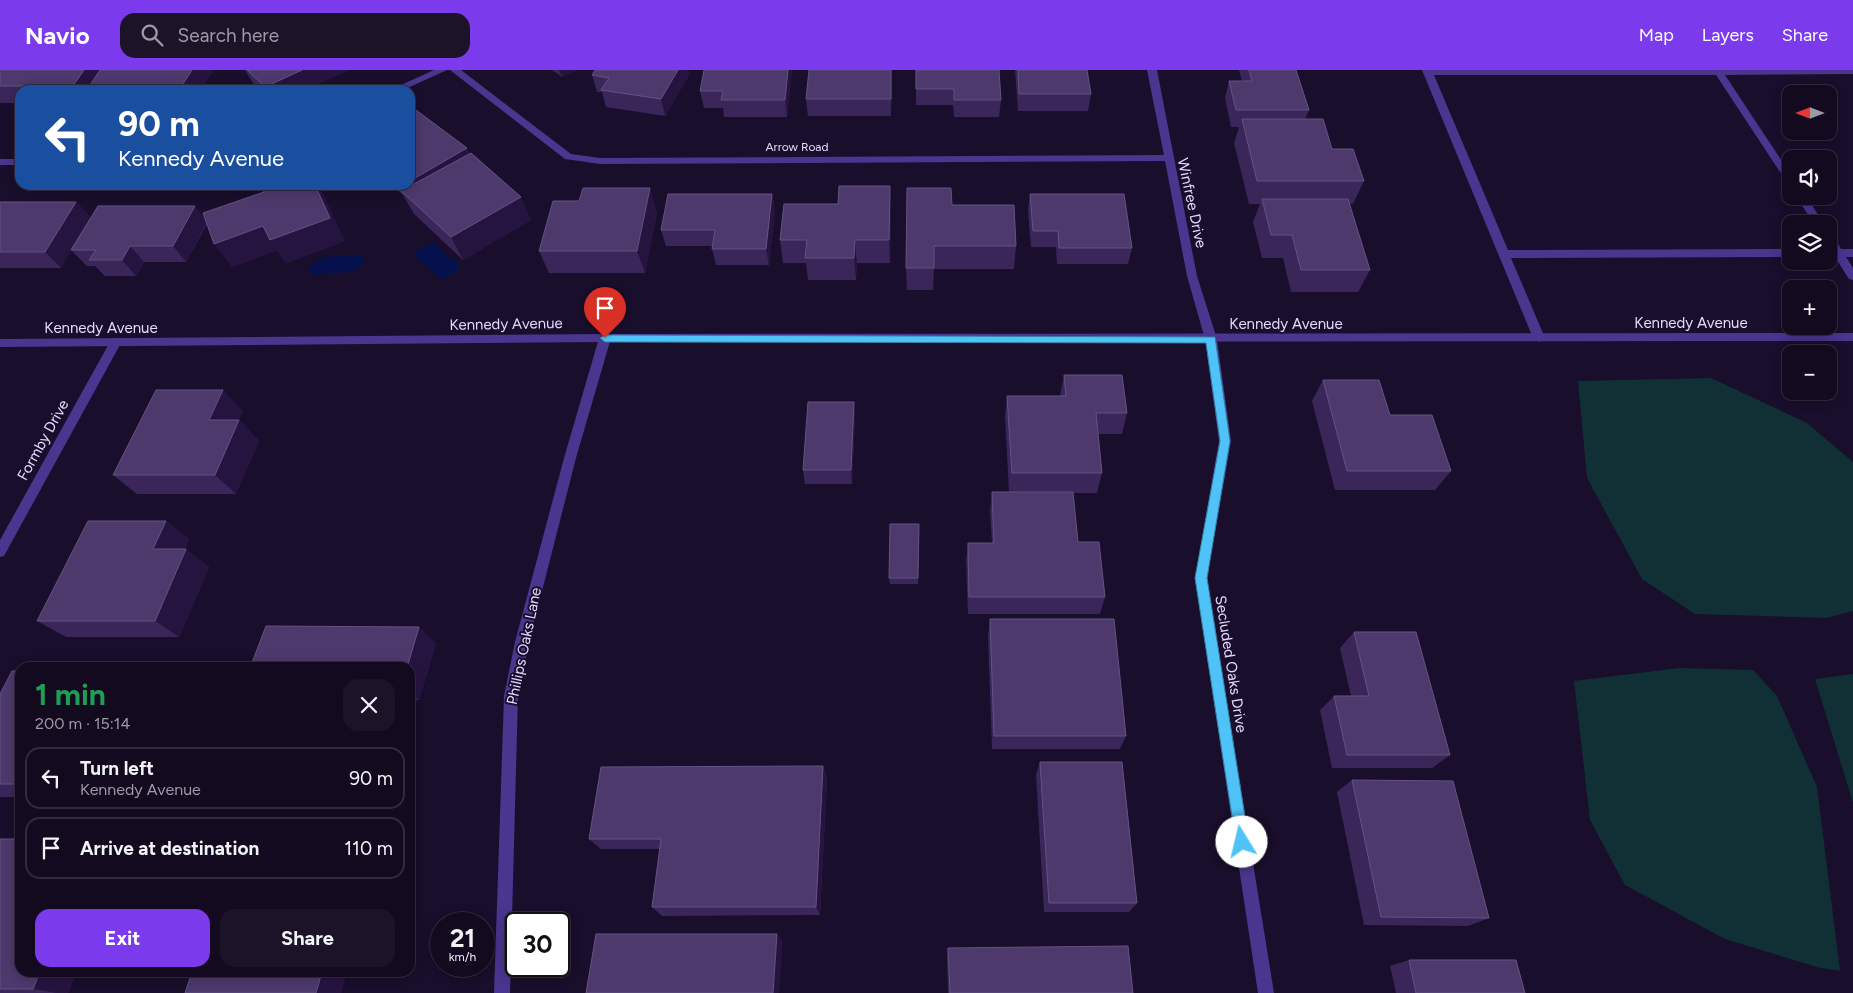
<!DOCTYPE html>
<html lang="en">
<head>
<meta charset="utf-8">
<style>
	body { margin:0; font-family:Figtree,sans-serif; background:#1c1329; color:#f1f3f6; height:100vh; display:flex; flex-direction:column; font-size:19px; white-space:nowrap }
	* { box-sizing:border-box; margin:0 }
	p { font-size:16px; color:#9d9aa5 }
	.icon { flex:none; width:28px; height:28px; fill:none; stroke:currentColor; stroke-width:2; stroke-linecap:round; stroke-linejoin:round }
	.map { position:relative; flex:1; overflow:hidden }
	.details { position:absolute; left:15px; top:592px; width:400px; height:315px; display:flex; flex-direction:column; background:#130a20; border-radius:15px; box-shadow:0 2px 12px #0003,0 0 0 1px #322b3e }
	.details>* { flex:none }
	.guide { position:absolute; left:15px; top:15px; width:400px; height:105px; border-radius:15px; box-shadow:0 2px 12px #0003,0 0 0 1px #322b3e; background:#1a4fa0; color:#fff; overflow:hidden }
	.needle { width:32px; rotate:270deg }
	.buttons { position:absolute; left:1782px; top:15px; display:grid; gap:10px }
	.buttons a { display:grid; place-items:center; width:55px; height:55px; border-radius:10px; background:#130a20; box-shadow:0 2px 12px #0003,0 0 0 1px #322b3e; font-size:25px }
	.speed { position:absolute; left:430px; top:842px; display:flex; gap:10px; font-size:25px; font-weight:700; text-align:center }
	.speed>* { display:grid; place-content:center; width:65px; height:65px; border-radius:50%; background:#130a20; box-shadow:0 2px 12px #0003,0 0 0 1px #322b3e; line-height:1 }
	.speed small { font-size:12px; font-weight:400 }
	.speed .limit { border:2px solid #111; border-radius:8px; background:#fff; color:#111 }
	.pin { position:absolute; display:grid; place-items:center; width:42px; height:42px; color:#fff; margin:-51px -21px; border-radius:50% 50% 50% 0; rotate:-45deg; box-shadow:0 0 5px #0007 }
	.pin .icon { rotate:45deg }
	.me { position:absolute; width:55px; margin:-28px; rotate:351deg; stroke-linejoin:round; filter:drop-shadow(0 0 4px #0008) }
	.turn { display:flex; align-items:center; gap:18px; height:105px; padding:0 20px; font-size:22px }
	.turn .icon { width:65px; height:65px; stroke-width:2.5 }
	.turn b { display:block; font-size:35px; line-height:42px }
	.round { display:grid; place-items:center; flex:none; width:52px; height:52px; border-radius:15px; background:#1c1329 }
	.summary { display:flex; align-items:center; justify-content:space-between; height:85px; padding:0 20px }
	h1 { font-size:30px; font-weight:700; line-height:38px; color:#1e9e55 }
	.primary-button { display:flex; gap:10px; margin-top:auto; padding:10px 20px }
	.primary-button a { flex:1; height:58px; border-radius:15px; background:#7c3aed; color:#fff; font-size:20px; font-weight:700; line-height:58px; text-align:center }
	.primary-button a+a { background:#1c1329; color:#f1f3f6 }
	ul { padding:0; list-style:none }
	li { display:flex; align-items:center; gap:15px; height:62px; margin:0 10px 8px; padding:0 10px; border:2px solid #322b3e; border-radius:15px }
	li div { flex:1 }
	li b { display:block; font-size:19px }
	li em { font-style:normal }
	header { display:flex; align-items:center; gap:30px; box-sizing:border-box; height:70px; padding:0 25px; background:#7c3aed; color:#fff }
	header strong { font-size:24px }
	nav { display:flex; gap:28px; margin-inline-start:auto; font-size:18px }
	.search { width:350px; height:45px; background:#1c1329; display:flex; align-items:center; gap:12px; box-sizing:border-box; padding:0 18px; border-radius:15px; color:#9d9aa5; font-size:19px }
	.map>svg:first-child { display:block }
	.green { fill:#103036 }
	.water { fill:#05114d }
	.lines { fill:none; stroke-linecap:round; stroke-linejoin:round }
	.service { fill:#4a358f; fill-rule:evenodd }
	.minor { fill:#4a358f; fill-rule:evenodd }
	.tertiary { fill:#4a358f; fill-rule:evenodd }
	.wall { fill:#3b265a }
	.shaded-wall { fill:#261440 }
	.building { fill:#4d396c; stroke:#655283 }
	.route { fill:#4fc3f7; stroke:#337fa1 }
	.labels { text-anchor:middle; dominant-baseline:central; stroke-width:4; stroke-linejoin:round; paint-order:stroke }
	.far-street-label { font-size:12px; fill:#e4d9ff; stroke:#190e2b }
	.street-label { font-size:15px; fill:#e4d9ff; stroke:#190e2b }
</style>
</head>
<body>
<header>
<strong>Navio</strong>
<div class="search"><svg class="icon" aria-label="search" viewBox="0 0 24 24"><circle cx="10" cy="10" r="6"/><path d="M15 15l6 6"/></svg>Search here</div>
<nav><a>Map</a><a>Layers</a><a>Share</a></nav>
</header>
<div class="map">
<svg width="1853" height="923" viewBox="0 0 1853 923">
	<rect width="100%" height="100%" fill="#190e2b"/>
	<!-- green -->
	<g class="green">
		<polygon points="1711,308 1807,353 1853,392 1853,541 1826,548 1695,544 1642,509 1587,408 1578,311"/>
		<polygon points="1679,598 1753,600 1777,626 1817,717 1840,901 1820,898 1725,869 1625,815 1590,750 1574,611"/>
		<polygon points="1853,604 1853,733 1815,609"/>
	</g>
	<!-- water -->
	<g class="water">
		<polygon points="433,172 449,188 456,189 459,199 444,209 439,207 413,184"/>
		<polygon points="360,185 366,191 358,199 348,202 321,204 317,206 309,203 310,196 323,187"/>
	</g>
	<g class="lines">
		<!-- service -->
		<g class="service">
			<polygon points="1422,0 1853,0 1853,4 1725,5 1791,105 1791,115 1788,114 1716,5 1434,5 1508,180 1791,179 1791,187 1511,188 1545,268 1539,272 1533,268"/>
			<polygon points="1796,126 1806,126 1824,154 1814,154"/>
			<polygon points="1829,165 1833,166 1841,179 1853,179 1853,187 1846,187 1853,198 1853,210 1849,209 1835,187 1829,186 1830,179"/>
		</g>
		<!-- minor -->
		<g class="minor">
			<polygon points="434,0 447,0 403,20 390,20"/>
			<polygon points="450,0 461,0 571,84 600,88 1164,85 1147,0 1157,0 1197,206 1217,269 1231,371 1207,508 1274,923 1258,923 1195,508 1219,371 1205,269 1187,206 1165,91 600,94 565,89"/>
			<rect x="0" y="89" width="20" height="6"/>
			<polygon points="605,264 611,268 576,388 529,572 518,626 510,923 494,923 504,626 515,572 564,388 599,268"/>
			<polygon points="115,269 121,273 4,486 0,487 0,470 111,270"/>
		</g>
		<!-- tertiary -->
		<polygon class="tertiary" points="1853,263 1853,271 605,272 0,277 0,269 605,264"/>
	</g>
	<!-- wall -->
	<g class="wall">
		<polygon points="0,0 213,0 201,20 20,20 20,35 18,33 0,33"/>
		<polygon points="245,0 348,0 305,20 261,20 253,13"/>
		<polygon points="552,0 576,0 562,7"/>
		<polygon points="704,0 792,0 787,47 724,47 723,38 704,38 700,21"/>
		<polygon points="892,0 891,46 808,46 806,29"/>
		<polygon points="916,0 1001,30 999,47 954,47 953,35 916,35"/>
		<polygon points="1015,0 1087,0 1091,24 1088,41 1018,41"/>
		<polygon points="1239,0 1296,0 1309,40 1305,49 1332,79 1364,111 1353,134 1349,134 1370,200 1358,222 1291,222 1283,188 1262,188 1253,152 1260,134 1249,134 1234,73 1239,57 1231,57 1225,28 1229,11 1242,11"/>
		<polygon points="690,3 665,46 606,37 602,22 597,22 592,5"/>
		<polygon points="470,84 531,150 463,190 414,144 403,125 391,115 410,115"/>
		<polygon points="890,116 891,139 890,193 857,193 856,210 808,210 806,193 783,193 780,170 838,134"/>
		<polygon points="772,124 775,140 769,195 716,195 712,179 713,176 666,176 661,160"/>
		<polygon points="1030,124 1132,178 1128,194 1057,194 1056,177 1031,177 1028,140"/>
		<polygon points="579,131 657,142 645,203 549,203 539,181"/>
		<polygon points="0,132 76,132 91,148 205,149 345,171 286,193 277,180 232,197 207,154 186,192 144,192 136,206 105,206 95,196 87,196 71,180 61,198 0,198"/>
		<polygon points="952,135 1016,176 1014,199 934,199 933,220 907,220 906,198"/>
		<polygon points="1064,305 1127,343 1122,364 1098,364 1102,403 1097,423 1073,423 1078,472 1105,527 1100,544 968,544 966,491 968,473 992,473 990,441 992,422 1009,422 1005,347 1007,326 1060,326"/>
		<polygon points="1323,310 1390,345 1451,401 1435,420 1335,420 1312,331"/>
		<polygon points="854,332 855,347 852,414 805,414 803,400"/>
		<polygon points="243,341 238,350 239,350 259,371 236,424 137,424 113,405"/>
		<polygon points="166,451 189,469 185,479 209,497 179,567 66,567 37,551"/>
		<polygon points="919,454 918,514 890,514 889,508"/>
		<polygon points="990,549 1126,666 1120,679 992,679 988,566"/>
		<polygon points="1354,562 1450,685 1432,698 1332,698 1320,640 1334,626 1351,626 1340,578"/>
		<polygon points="436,573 419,630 410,630 410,598"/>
		<polygon points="20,601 20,727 0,727 0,624"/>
		<polygon points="1040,692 1137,833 1129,842 1044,842 1036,705"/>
		<polygon points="823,696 827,709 820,845 662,846 652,837 660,779 601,779 589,769"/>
		<polygon points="1352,710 1489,848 1468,856 1364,855 1337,722"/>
		<polygon points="0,769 76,902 68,923 0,923"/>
		<polygon points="948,878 1133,923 948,923 947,885"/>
		<polygon points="1409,890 1525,923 1396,923 1390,896"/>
	</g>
	<!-- shaded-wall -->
	<g class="shaded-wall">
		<polygon points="84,0 109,0 95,20 70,20"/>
		<polygon points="192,0 213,0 201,20 179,20"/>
		<polygon points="302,0 348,0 305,20 266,20 265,17"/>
		<polygon points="559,0 576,0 562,7"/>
		<polygon points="678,0 689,0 690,3 665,46 661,29"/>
		<polygon points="788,0 792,0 787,47 785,30"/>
		<polygon points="891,0 892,0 892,1 891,46"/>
		<polygon points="467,78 474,94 412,132 403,115 410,115 410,111"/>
		<polygon points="315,115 319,115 345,171 286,193 277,180 232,197 214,174"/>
		<polygon points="890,116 891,139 890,193 889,170"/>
		<polygon points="650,118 657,142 645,203 637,181"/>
		<polygon points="772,124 775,140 769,195 766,179"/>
		<polygon points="521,127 531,150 463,190 451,167"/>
		<polygon points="76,132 91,148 61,198 45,182"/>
		<polygon points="195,136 207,152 186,192 173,176"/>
		<polygon points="855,170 857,193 856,210 854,188"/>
		<polygon points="130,176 144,192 136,206 122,190"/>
		<polygon points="223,320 243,341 230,371 209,350"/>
		<polygon points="854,332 855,347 852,414 851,400"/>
		<polygon points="239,350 259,371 236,424 215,405"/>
		<polygon points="166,451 189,469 177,497 153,479"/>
		<polygon points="186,479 209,497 179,567 155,551"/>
		<polygon points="419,557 436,573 419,630 410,623 410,598 407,598"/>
		<polygon points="823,696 827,709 820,845 816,837"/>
		<polygon points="777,864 783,871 779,923 773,923"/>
		<polygon points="40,902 76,902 68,923 57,923 33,919"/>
		<polygon points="322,902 347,902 341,923 316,923"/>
	</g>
	<!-- building -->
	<g class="building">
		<polygon points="0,0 84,0 70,20 25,20 28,16 0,16"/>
		<polygon points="100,0 192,0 179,20 87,20"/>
		<polygon points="247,0 302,0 265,17"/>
		<polygon points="595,0 678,0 661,29 601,20 609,8 592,5"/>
		<polygon points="704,0 788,0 785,30 721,30 723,21 700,21"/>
		<polygon points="809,0 891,0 891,29 806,29"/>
		<polygon points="916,0 999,0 1001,30 954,30 954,19 916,19"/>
		<polygon points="1018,0 1087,0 1091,24 1019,24"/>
		<polygon points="1249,0 1296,0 1309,40 1236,40 1229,11 1252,11"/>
		<polygon points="416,40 467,78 410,111 410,43"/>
		<polygon points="1242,49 1323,49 1332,79 1353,79 1364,111 1257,111"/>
		<polygon points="471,83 521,127 451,167 401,121"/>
		<polygon points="261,115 315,115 330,148 270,170 263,156 214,174 203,143 264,122"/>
		<polygon points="839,116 890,116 889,170 855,170 854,188 805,188 807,170 780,170 784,134 838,134"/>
		<polygon points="583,118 650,118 637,181 539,181 553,131 579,131"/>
		<polygon points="907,118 951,118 952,135 1014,135 1016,176 934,176 934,198 906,198"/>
		<polygon points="668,124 772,124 766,179 712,179 715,160 661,160"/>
		<polygon points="1030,124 1124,124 1132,178 1059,178 1058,161 1033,161"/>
		<polygon points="1262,129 1348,129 1370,200 1301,200 1292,165 1271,165"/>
		<polygon points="0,132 76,132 45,182 0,182"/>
		<polygon points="98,136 195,136 173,176 130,176 122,190 89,190 96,180 71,180"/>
		<polygon points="1064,305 1122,305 1127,343 1096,343 1102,403 1012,403 1007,326 1066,326"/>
		<polygon points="1323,310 1379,310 1390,345 1432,345 1451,401 1347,401"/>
		<polygon points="156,320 223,320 209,350 239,350 215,405 113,405"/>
		<polygon points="808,332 854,332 851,400 803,400"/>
		<polygon points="992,422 1073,422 1078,472 1099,472 1105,527 969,527 968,473 994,473"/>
		<polygon points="88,451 166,451 153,479 186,479 155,551 37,551"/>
		<polygon points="890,454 919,454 918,508 889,508"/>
		<polygon points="990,549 1114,549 1126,666 994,666"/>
		<polygon points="266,556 419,557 407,598 250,598"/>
		<polygon points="1354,562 1416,562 1450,685 1347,685 1334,626 1369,626"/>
		<polygon points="12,601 20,601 20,714 0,714 0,624"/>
		<polygon points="1040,692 1122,692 1137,833 1049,833"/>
		<polygon points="823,696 816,837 652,837 661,769 589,769 601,697"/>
		<polygon points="1352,710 1453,711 1489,848 1381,847"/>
		<polygon points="0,769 20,769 20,852 19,855 20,855 20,902 40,902 33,919 0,919"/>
		<polygon points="596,864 777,864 773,923 586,923"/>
		<polygon points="1128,876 1133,923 950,923 948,878"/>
		<polygon points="1409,890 1516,890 1525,923 1416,923"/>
		<polygon points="192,902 322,902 316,923 185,923"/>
	</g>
	<!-- route -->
	<polygon class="route" points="605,265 1215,267 1230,371 1207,508 1249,772 1247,777 1242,779 1237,777 1236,772 1195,508 1220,371 1206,273 605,272 600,268"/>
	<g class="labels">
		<!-- far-street labels -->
		<g class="far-street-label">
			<text x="797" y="77">Arrow Road</text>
		</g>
		<!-- street labels -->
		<g class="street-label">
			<text transform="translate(1192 133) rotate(78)">Winfree Drive</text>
			<text x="1691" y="253">Kennedy Avenue</text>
			<text transform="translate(506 254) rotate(-1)">Kennedy Avenue</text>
			<text x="1286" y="254">Kennedy Avenue</text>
			<text x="101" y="258">Kennedy Avenue</text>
			<text transform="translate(43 370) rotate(-61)">Formby Drive</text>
			<text transform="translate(524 576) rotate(-78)">Phillips Oaks Lane</text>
			<text transform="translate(1231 594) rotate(81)">Secluded Oaks Drive</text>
		</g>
	</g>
</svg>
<div class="buttons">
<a><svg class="needle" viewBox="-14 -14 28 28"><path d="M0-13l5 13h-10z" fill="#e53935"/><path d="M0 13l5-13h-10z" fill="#9d9aa5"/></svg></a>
<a><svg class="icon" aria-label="sound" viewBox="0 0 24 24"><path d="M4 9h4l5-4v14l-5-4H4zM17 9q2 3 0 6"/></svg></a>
<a><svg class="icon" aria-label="layers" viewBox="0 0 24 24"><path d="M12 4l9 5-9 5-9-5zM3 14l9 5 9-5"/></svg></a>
<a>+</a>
<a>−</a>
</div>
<div class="speed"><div>21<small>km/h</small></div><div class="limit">30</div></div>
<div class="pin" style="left:605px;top:268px;background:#d93025"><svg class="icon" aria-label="arrive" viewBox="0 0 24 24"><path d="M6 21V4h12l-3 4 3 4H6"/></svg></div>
<svg class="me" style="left:1242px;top:772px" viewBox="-20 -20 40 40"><circle r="19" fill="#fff"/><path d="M0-13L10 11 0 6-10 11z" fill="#4fc3f7"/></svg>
<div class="guide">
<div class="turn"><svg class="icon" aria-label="left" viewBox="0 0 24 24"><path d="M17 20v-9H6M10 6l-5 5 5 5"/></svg><div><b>90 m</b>Kennedy Avenue</div></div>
</div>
<section class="details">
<div class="summary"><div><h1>1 min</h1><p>200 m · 15:14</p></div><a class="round"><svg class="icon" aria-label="close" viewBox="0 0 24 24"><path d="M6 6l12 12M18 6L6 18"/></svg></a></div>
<ul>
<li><svg class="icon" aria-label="left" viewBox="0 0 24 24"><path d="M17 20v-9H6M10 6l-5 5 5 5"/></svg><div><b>Turn left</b><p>Kennedy Avenue</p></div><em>90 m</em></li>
<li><svg class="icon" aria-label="arrive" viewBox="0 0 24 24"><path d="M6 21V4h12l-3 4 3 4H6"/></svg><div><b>Arrive at destination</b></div><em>110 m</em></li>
</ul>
<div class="primary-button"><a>Exit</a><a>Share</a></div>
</section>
</div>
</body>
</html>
